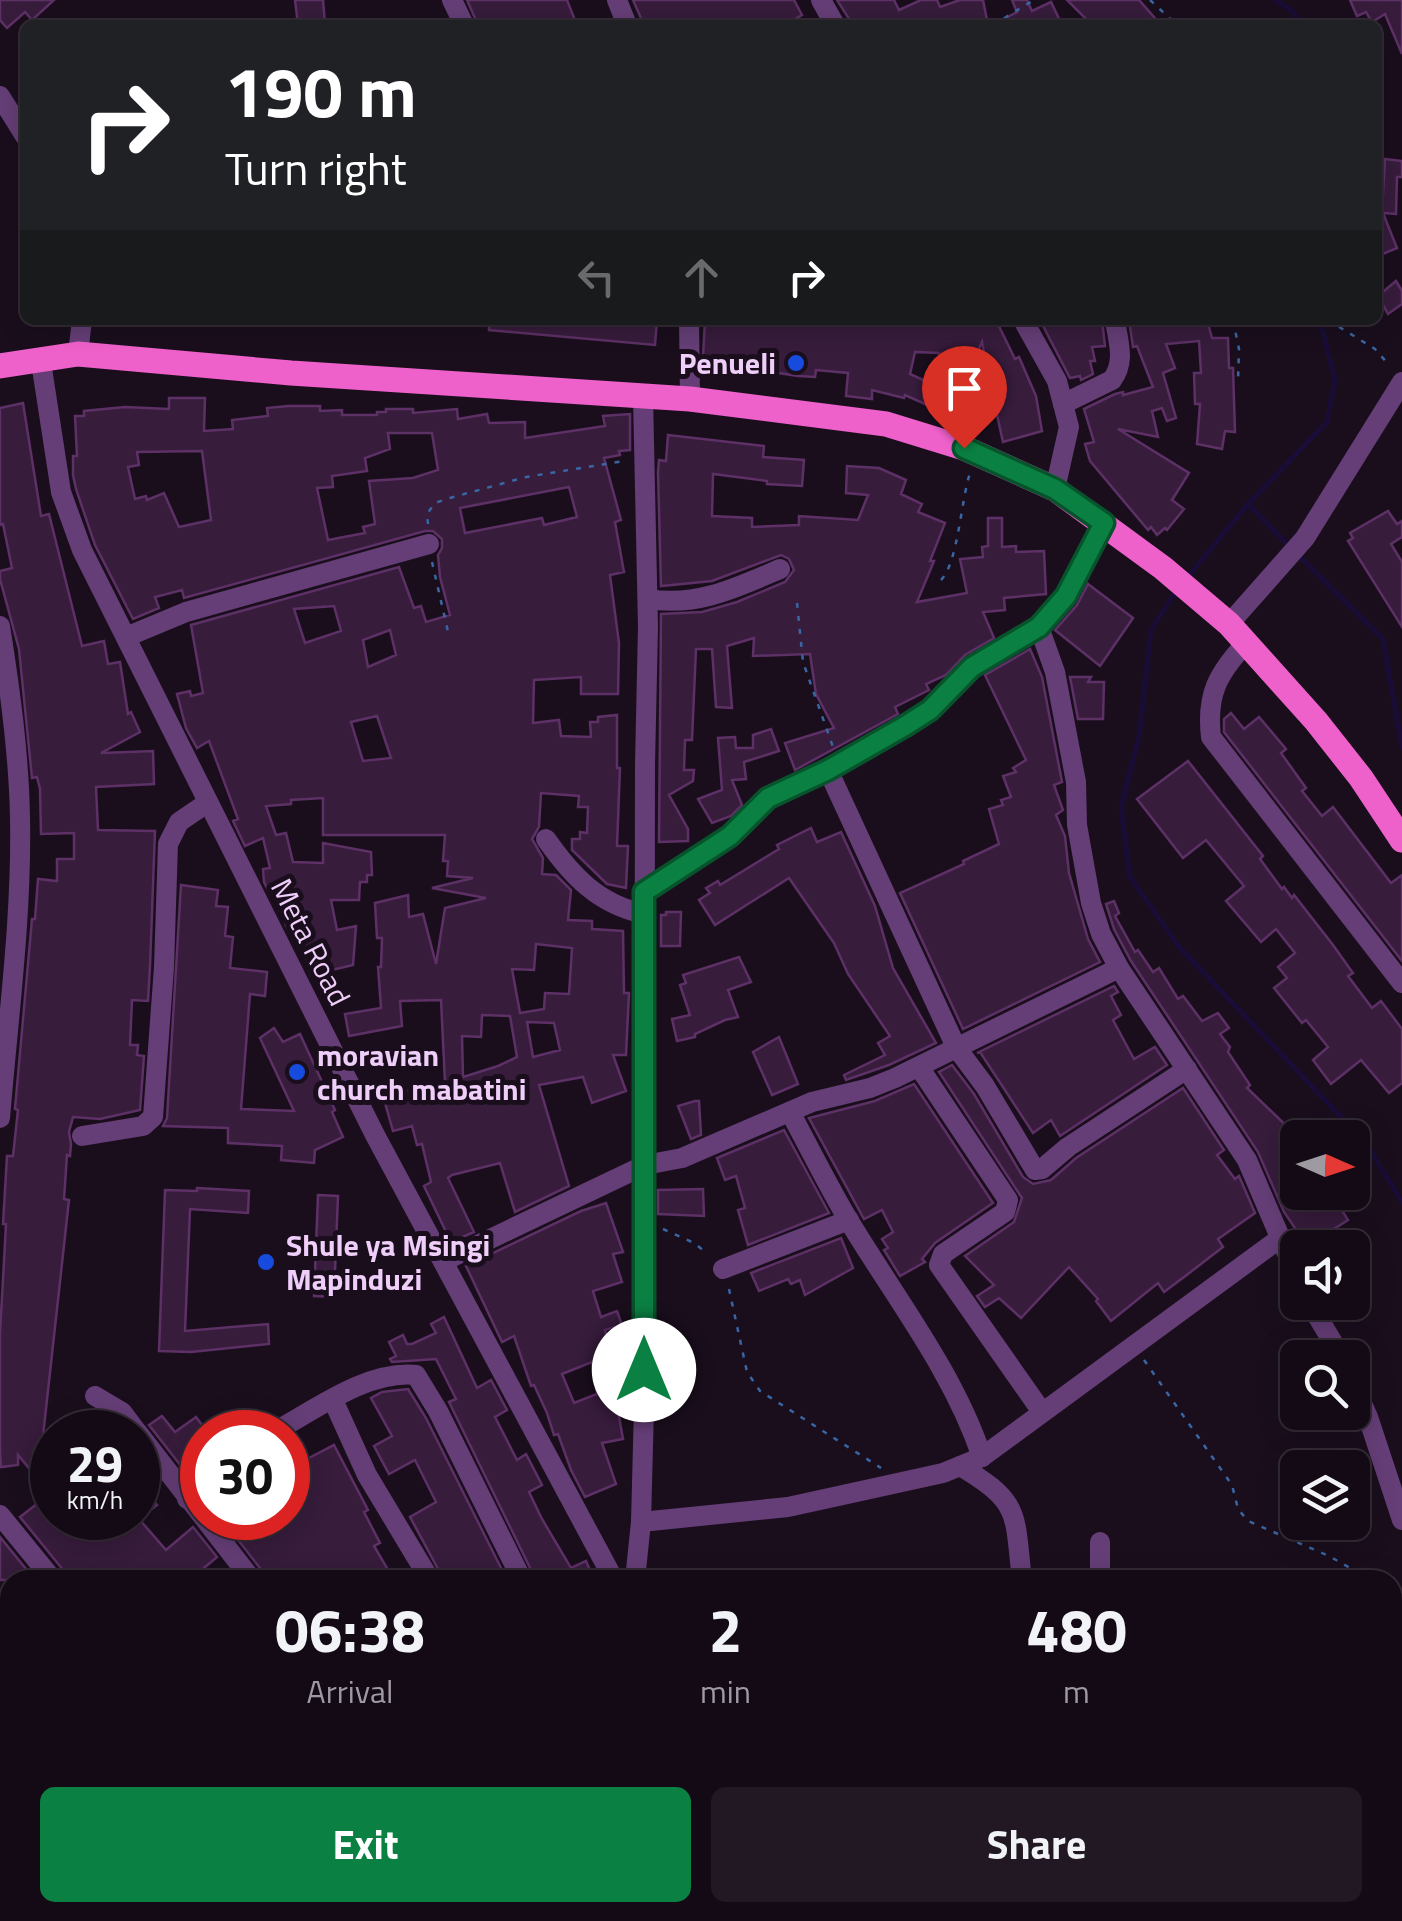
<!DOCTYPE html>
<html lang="en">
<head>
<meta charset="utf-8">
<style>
	body { margin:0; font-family:"Titillium Web",sans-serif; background:#211823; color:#f1f3f6; height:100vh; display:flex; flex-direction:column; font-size:38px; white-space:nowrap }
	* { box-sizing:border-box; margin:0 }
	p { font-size:32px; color:#9d9aa1 }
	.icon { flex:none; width:55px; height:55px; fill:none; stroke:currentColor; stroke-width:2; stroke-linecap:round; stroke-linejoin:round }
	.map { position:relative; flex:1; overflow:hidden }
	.details { position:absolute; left:0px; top:1570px; width:1402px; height:352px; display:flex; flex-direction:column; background:#140a16; border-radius:30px 30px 0 0; box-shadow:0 5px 25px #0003,0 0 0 2px #332b35 }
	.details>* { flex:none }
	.banner { position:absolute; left:20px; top:20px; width:1362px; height:305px; border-radius:15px; box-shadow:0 5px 25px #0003,0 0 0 2px #332b35; background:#202124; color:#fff; overflow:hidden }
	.needle { width:65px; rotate:93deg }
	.tools { position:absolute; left:1280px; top:1120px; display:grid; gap:20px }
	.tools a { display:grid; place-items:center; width:90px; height:90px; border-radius:15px; background:#140a16; box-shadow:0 5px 25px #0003,0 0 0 2px #332b35; font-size:50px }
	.speed { position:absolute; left:30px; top:1410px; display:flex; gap:20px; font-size:50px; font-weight:700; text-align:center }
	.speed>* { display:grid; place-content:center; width:130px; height:130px; border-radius:50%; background:#140a16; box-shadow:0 5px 25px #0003,0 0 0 2px #332b35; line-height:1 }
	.speed small { font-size:25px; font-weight:400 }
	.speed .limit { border:15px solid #d22; background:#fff; color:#111 }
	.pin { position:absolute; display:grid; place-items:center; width:85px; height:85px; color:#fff; margin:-102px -42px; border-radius:50% 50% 50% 0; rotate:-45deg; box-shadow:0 0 10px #0007 }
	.pin .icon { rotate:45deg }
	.me { position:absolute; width:110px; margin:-55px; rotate:0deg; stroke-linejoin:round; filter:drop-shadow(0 0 8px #0008) }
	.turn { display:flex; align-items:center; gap:35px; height:210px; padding:0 40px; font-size:45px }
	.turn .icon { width:130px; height:130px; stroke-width:2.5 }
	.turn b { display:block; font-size:70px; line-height:85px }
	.lanes { display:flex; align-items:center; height:95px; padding:0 40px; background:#0003; justify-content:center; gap:50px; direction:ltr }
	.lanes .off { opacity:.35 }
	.eta { display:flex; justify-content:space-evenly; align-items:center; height:170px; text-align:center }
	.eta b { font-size:60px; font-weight:700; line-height:70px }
	.cta { display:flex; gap:20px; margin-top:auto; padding:20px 40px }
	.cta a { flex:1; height:115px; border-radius:15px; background:#0b8043; color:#fff; font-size:40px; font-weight:700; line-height:115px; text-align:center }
	.cta a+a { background:#211823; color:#f1f3f6 }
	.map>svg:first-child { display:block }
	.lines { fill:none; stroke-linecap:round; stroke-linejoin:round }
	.stream { stroke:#190d37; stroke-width:5 }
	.building { fill:#371c3c; stroke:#5d3066; stroke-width:2.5; fill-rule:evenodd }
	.path { stroke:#3966a4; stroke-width:2.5; stroke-dasharray:5 8; stroke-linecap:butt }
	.minor { stroke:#653e77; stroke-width:20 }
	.major { stroke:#ef61ca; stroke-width:25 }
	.route-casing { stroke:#07532c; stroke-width:25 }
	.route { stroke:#0b8043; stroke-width:18 }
	.poi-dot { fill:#174bde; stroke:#1a0e1d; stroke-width:4 }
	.labels { text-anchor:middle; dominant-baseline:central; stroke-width:10; stroke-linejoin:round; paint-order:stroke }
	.poi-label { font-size:30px; font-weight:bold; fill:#efcffa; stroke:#1a0e1d; text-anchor:start }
	.street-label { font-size:30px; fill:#efcffa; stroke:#1a0e1d }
</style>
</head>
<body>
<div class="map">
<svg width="1402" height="1921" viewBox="0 0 1402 1921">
	<rect width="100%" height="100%" fill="#1a0e1d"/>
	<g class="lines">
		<!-- stream -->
		<g class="stream">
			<polyline points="1275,0 1294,12 1298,25"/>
			<polyline points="1248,504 1288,545"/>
			<polyline points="1296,553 1383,639 1402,747"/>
			<polyline points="1186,579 1248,504 1327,422 1335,380 1321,325 1311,320"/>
			<polyline points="1176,591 1151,630 1139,737 1121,807 1130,877 1180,948 1366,1143 1402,1202"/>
		</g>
	</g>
	<!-- building -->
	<g class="building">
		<polygon points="0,0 54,0 32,20 25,12 7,28 0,20"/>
		<polygon points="295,0 323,0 325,24 298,25"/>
		<polygon points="467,0 567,0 575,20 564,25 478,25"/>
		<polygon points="633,0 794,0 802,15 785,25 644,25"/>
		<polygon points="837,0 894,0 899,10 921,0 937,0 940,7 960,0 983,0 988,25 853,25"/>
		<polygon points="1012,0 1027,0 1032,11 1051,2 1062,25 992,25 1017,12"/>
		<polygon points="1067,0 1139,0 1161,25 1092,25"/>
		<polygon points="1350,0 1402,0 1402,54 1385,14 1372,22 1366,12 1357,16"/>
		<polygon points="1385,159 1402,161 1402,177 1397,177 1396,214 1383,213 1397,248 1378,256 1378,202 1382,212"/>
		<polygon points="1396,281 1402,291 1402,304 1388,314 1378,296"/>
		<polygon points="489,320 604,320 630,323 630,320 657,320 655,345 489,330"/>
		<path d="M705,320H996L1015,359L1019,357L1036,396L1042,431L1003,442L992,392L1006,390L995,362L986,363L982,342L971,367L966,368L957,386L962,388L956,399L971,396L985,403L976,422L965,417L963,421L905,395L904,398L872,390V399L846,396L848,373L816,370L815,377L798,376L713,363L714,359L703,357ZM915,352L939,353L945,390L910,374Z"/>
		<polygon points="1040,320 1102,320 1105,346 1092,347 1095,361 1090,361 1093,374 1081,380 1080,376 1070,378"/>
		<polygon points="1129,320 1207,320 1212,338 1228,338 1229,368 1233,368 1235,432 1225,431 1222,449 1197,444 1200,404 1195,404 1194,373 1201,373 1199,341 1166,344 1175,368 1163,373 1176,418 1167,421 1162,408 1152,411 1158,437 1118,429 1189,473 1172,500 1184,509 1167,530 1165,528 1157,535 1151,527 1148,530 1090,461 1085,444 1094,442 1084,409 1115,394 1123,392 1123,395 1153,387 1137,346 1133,347"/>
		<path d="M169,398H205L204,431L233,429L232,420L268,416L267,408L288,406H320V411L342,410V415H377V412H386V409H413V413L457,409L458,419L487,414L489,423L525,422V438L605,426L603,416L630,414V450L619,451L620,455L604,458L621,520L615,522L624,572L610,575L619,643L618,694H581V677L534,680L533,723L559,720L561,736L591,737L590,722H598V717L617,715V768H620L617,846H628L626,888L607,884L572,850V839H580V832L587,833L588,807H578L579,796L541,793L539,827L532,839L543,858L542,874L556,875L571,890L568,920L592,921V929L623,931L624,993H629L626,1055H613L626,1091L592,1103L583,1077L539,1085L569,1186L515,1212L500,1163L452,1175L448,1178L474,1232L451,1242L424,1186L431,1182L422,1144L417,1145L412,1126L393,1131L383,1096L445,1083L441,1000L400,1001L402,1026L349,1036L345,1014L381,1008L378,967H381L382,938H377L375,903L408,895L409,917L423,914L436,964L445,908L486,898L432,888L473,878L447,876L448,861H443L445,835H323V798L291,800V804L266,806L276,835L286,833L293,862L323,863V843L371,852L372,875H367V882H360L359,900H331L337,930L356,926L353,965L311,975L297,927L288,930L271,890H268L264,882L263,869L270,868L263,838L245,846L233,821L238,819L209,741L197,748L186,728L177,694L190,691L191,696L203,693L191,625L399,567L414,608L421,606L426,622L450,615L440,577L438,555L442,548V539L433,531H425L184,598L182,590L155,597L159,608L133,619L95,545L76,489L73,475V456H77L75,416H84V411L125,407L169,409ZM388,433H432L438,470L413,478L369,481L375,524L363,527L365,533L328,540L317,488L333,487L332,476L367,471L365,458L390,449ZM202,451L211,520L179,527L164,493L147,500L146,496L135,499L128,467L139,465L137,452ZM569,487L577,517L544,525L542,518L465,533L460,508ZM334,606L341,631L305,643L294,609ZM390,630L396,655L368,667L363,640ZM377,716L391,758L363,761L351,722ZM536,944L572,948L569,994L545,993L544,1009L520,1013L512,969L534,970ZM482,1015L510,1016L517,1057L498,1066L463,1077L462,1036L481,1037ZM527,1022L554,1023L560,1050L533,1057Z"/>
		<polygon points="23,403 41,516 49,514 82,646 104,641 108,664 120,662 128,714 131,712 140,732 101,753 153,751 154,784 96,787 98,830 155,831 150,966 148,1001 132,1000 130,1045 138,1045 137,1055 144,1056 140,1110 100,1119 73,1117 69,1132 71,1144 70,1156 67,1155 64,1199 69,1200 43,1436 52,1428 52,1496 18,1455 18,1465 1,1467 0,1452 0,1334 6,1224 3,1224 7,1156 13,1156 18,1110 15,1109 32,919 35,919 38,879 57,881 57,859 74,859 74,833 41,834 40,789 37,777 32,778 19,649 0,579 0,571 12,568 3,524 0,525 0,408"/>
		<polygon points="668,435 764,446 763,457 804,460 802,486 767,484 767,481 713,474 712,516 752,518 752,527 799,525 799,516 858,520 868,495 846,493 847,466 879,468 906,480 901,494 922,504 918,512 945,523 930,561 934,561 917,602 967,593 960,559 983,557 982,547 988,546 988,518 1002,518 1002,547 1016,546 1016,552 1044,551 1046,594 1004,598 1005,610 983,612 994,638 965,655 946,675 926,684 929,690 895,707 898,714 795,770 785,743 834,728 816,694 810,654 753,656 754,638 727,646 732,708 716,707 712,649 696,649 692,740 685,740 684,770 694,770 693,781 669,795 688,829 688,841 659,842 661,614 702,612 737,602 785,582 794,570 789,559 781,555 712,581 661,586 658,472 659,460 666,461"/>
		<polygon points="1388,511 1397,524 1402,521 1402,537 1391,544 1402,562 1402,627 1348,541 1353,538 1350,533"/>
		<polygon points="1088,584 1133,618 1100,666 1055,630 1077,605"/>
		<polygon points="1030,649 1042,677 1062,782 1054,785 1063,810 1056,815 1065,836 1069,873 1088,939 1100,962 963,1029 900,893 964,864 963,861 999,844 989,809 1003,805 1001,800 1011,797 1003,776 1016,772 1013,768 1026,760 985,675"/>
		<polygon points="1070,677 1091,677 1088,682 1104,682 1103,719 1078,719"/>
		<polygon points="1231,713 1244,729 1259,717 1286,749 1281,753 1306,788 1302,791 1322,816 1333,807 1391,883 1402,875 1402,961 1224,732 1224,719"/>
		<polygon points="771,729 779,751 744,762 746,779 732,780 742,805 731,816 712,823 698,799 722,790 718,738 735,737 736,748 753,748 753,735"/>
		<polygon points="1188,761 1263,856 1260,859 1282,889 1284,887 1292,898 1294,895 1333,945 1353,973 1348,976 1372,1008 1381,1001 1402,1029 1402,1083 1389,1093 1361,1060 1331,1084 1313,1060 1328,1047 1306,1020 1302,1023 1274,988 1287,978 1278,967 1295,953 1276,929 1261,942 1226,901 1244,886 1206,840 1183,858 1137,799"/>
		<polygon points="811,828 817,842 841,832 875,906 893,968 936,1043 889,1065 846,1080 844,1075 885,1055 878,1043 890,1036 848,974 834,943 789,878 715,925 699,900 710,893 706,888 718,881 720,885 779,849 777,845"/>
		<polygon points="181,885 218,890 216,906 228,907 225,936 233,937 230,968 267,972 265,996 250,994 241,1109 294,1111 260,1038 274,1028 283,1042 300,1034 335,1110 332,1112 343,1137 315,1150 314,1163 281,1160 282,1146 228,1143 228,1128 163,1126 167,1118"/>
		<polygon points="1114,901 1119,913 1115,916 1135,952 1138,950 1153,972 1159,968 1178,999 1183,996 1202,1021 1218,1013 1229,1028 1220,1034 1230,1047 1228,1052 1250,1085 1247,1088 1298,1137 1298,1146 1290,1154 1298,1160 1298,1192 1331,1192 1348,1220 1313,1242 1313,1230 1301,1237 1284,1212 1258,1152 1131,961 1114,929 1106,904"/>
		<polygon points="666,912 681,912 680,946 661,946 661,915 666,915"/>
		<polygon points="739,957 751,982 728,990 738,1017 725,1020 695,1034 695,1037 677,1041 672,1019 690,1015 680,985 686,983 683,975"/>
		<polygon points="1114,986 1118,992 1111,996 1121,1015 1113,1020 1134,1059 1155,1047 1167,1065 1060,1136 1051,1120 1033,1133 980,1052 977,1053"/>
		<polygon points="779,1037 798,1084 772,1095 753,1052"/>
		<polygon points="952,1065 974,1094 1023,1177 1033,1184 1051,1180 1076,1158 1183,1088 1224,1150 1217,1155 1235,1179 1239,1176 1255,1213 1218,1239 1223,1247 1188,1274 1164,1292 1158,1283 1111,1321 1096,1301 1098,1299 1069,1267 1021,1318 999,1298 985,1307 977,1296 994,1285 965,1256 1014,1222 1022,1198 939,1072"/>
		<polygon points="914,1084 993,1203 935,1243 922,1259 925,1262 900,1276 884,1250 888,1248 882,1239 893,1232 882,1210 864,1219 809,1118 875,1101"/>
		<polygon points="695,1101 699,1101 701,1135 691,1139 678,1106"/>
		<polygon points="784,1130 829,1213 748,1245 738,1210 745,1208 736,1176 725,1180 717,1158"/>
		<polygon points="197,1188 249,1191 248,1213 190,1209 185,1331 268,1324 269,1344 191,1352 159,1351 165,1190 197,1191"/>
		<polygon points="703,1189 704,1216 658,1214 658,1190"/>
		<polygon points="318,1195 338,1196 334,1297 314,1296"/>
		<path d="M606,1203L623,1252L613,1254L622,1282L593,1291L601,1317L617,1311L622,1325L605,1330L621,1399L616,1400L623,1439L602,1443L616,1484L585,1497L571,1470L558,1434L554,1435L547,1413L534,1385L531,1386L514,1336L502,1342L466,1266L581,1211ZM592,1362L597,1394L574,1403L562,1374Z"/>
		<polygon points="841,1238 853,1268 805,1295 800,1280 791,1284 788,1279 759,1291 751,1273"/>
		<polygon points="444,1317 477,1388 491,1380 507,1410 495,1417 517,1460 526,1454 542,1485 529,1492 542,1519 571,1568 586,1561 594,1580 536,1580 449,1402 456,1399 436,1359 392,1362 390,1359 396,1356 389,1342 403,1335 407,1344 412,1344 436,1333 431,1324"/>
		<polygon points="408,1389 426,1418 507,1580 444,1580 410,1517 436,1502 415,1460 389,1474 374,1446 392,1436 371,1398 382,1392"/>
		<polygon points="162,1416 175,1432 196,1417 202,1425 202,1464 188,1475 149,1425"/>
		<polygon points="334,1445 368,1510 364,1512 380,1543 374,1546 394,1580 266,1580 263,1572 221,1518 288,1518 288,1469"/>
		<polygon points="138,1481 157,1505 139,1519 166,1550 193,1527 217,1557 204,1568 214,1580 66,1580 64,1571 20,1517 42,1500 52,1500 52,1518 117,1518 123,1525 131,1518 138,1518"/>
		<polygon points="0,1537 35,1580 0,1580"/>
	</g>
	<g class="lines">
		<!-- path -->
		<g class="path">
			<polyline points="1150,0 1177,25"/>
			<polyline points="993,25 1034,0"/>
			<polyline points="1233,320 1239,349 1238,381"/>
			<polyline points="1328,320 1375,349 1390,366"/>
			<polyline points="428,524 427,514 435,503 450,498 526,477 624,461"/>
			<polyline points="432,562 449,636"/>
			<path d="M941,580C958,563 961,500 970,473"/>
			<polyline points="797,603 803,662 833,747"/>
			<polyline points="663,1229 694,1243 708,1254"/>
			<polyline points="729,1289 747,1372 760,1391 881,1468"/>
			<polyline points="1144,1360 1232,1485 1238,1509 1248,1521 1329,1556 1371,1580"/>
			<polyline points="1392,1599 1402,1606"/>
			<polyline points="1392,1691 1402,1653"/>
			<polyline points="1370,1921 1371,1912"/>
		</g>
		<!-- minor -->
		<g class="minor">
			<polyline points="452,0 464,25"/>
			<polyline points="617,0 627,25"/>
			<polyline points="821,0 835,25"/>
			<polyline points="0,96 25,136"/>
			<polyline points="689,320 690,399"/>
			<polyline points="1023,320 1057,381 1069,427 1055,489"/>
			<polyline points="78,354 82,320"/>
			<polyline points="41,362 61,492 82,550 375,1135 614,1580"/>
			<path d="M1063,404L1112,380C1126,361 1118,342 1115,320"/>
			<path d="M648,599C697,607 736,588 780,569"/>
			<polyline points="1229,624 1305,538 1402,382"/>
			<path d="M0,626C10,689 19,754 20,818C22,918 8,1019 0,1118"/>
			<polyline points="1039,627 1055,672 1076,782 1077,825 1091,903 1101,934 1119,968 1247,1160 1298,1279"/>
			<polyline points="126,637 186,612 429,544"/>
			<path d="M1247,642C1218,673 1206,694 1211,737L1402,983"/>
			<polyline points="828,770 956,1047 985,1086 1035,1170 1042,1169 1068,1147 1187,1069"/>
			<path d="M546,839C572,876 598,904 644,914"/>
			<polyline points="644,892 730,836 768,798 828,770 905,726 931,710 972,667 1039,627 1066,596 1105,523"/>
			<polyline points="919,1067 1008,1200 1005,1212 943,1254 939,1265 1042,1412"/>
			<path d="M790,1112C810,1149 828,1186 849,1221C896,1299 953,1371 982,1457"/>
			<polyline points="82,1136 143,1126 153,1117 164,967 168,844 179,822 207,803"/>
			<polyline points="444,1261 645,1165 682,1158 812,1102 870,1088 895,1078 1119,968"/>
			<polyline points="723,1269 849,1220"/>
			<polyline points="1309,1302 1342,1358"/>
			<polyline points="1352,1381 1368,1417 1402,1520"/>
			<polyline points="95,1396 122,1412 137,1432"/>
			<polyline points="333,1400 367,1475 430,1580"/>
			<path d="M274,1432C315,1410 367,1370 416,1375L438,1411L522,1580"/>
			<polyline points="138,1433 252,1580"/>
			<path d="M960,1466C1022,1503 1014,1513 1022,1580"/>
			<polyline points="187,1499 202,1486"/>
			<polyline points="0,1515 53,1580"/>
			<polyline points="641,1522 788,1507 943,1473 982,1457 1279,1239"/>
			<polyline points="635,1580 641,1522 644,1407 645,765 648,627 643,396"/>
			<polyline points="1100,1580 1100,1542"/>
			<polyline points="0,1753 10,1764"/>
			<polyline points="131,1912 136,1921"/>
			<polyline points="288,1912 291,1921"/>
			<polyline points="443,1912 446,1921"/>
			<polyline points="602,1912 607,1921"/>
			<polyline points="793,1912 798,1921"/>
			<polyline points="1077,1912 1082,1921"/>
			<polyline points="55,1921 74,1912"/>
		</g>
		<!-- major -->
		<polyline class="major" points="0,366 78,354 291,373 690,399 886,424 964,448 1055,489 1163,568 1229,624 1316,721 1361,778 1402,840"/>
	</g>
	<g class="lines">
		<!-- route casing -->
		<g class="route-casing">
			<polyline id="route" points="644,1370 644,892 730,836 768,798 828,770 905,726 930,710 972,667 1039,627 1066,596 1104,523 1055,489 964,448"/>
		</g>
		<!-- route -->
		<use href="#route" class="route"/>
	</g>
	<!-- markers -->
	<g class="poi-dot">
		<circle cx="796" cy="363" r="10"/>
		<circle cx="297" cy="1072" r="10"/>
		<circle cx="266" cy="1262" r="10"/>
	</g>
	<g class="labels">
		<!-- poi labels -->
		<g class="poi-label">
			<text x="776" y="363" text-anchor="end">Penueli</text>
			<text x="317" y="1055">moravian<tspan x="317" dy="34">church mabatini</tspan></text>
			<text x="286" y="1245">Shule ya Msingi<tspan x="286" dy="34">Mapinduzi</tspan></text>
		</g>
		<!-- street labels -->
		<g class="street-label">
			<text transform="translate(311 942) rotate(63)">Meta Road</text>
		</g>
	</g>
</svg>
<div class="tools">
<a><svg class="needle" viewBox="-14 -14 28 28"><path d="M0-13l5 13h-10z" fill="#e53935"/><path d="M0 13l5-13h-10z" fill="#9d9aa1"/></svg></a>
<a><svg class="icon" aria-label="sound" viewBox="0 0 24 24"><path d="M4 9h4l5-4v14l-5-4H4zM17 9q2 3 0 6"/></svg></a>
<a><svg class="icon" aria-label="search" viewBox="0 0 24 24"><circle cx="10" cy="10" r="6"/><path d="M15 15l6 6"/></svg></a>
<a><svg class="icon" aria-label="layers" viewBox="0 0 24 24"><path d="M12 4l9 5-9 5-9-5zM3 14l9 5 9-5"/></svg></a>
</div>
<div class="speed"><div>29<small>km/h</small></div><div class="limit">30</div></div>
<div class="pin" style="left:964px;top:448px;background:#d93025"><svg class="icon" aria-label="arrive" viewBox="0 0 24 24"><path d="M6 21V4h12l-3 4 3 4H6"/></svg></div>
<svg class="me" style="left:644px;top:1370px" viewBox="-20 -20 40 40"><circle r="19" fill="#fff"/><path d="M0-13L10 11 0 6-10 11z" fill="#0b8043"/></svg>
<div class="banner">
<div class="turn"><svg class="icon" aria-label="right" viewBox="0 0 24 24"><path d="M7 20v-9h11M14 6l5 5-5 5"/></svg><div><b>190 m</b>Turn right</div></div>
<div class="lanes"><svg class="icon off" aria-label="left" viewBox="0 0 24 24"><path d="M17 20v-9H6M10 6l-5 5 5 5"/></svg><svg class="icon off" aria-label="ahead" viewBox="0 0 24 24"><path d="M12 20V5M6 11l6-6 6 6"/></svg><svg class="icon" aria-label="right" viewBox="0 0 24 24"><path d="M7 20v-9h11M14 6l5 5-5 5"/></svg></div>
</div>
<section class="details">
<div class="eta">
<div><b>06:38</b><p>Arrival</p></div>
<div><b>2</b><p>min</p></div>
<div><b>480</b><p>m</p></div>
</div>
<div class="cta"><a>Exit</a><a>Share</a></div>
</section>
</div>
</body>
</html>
